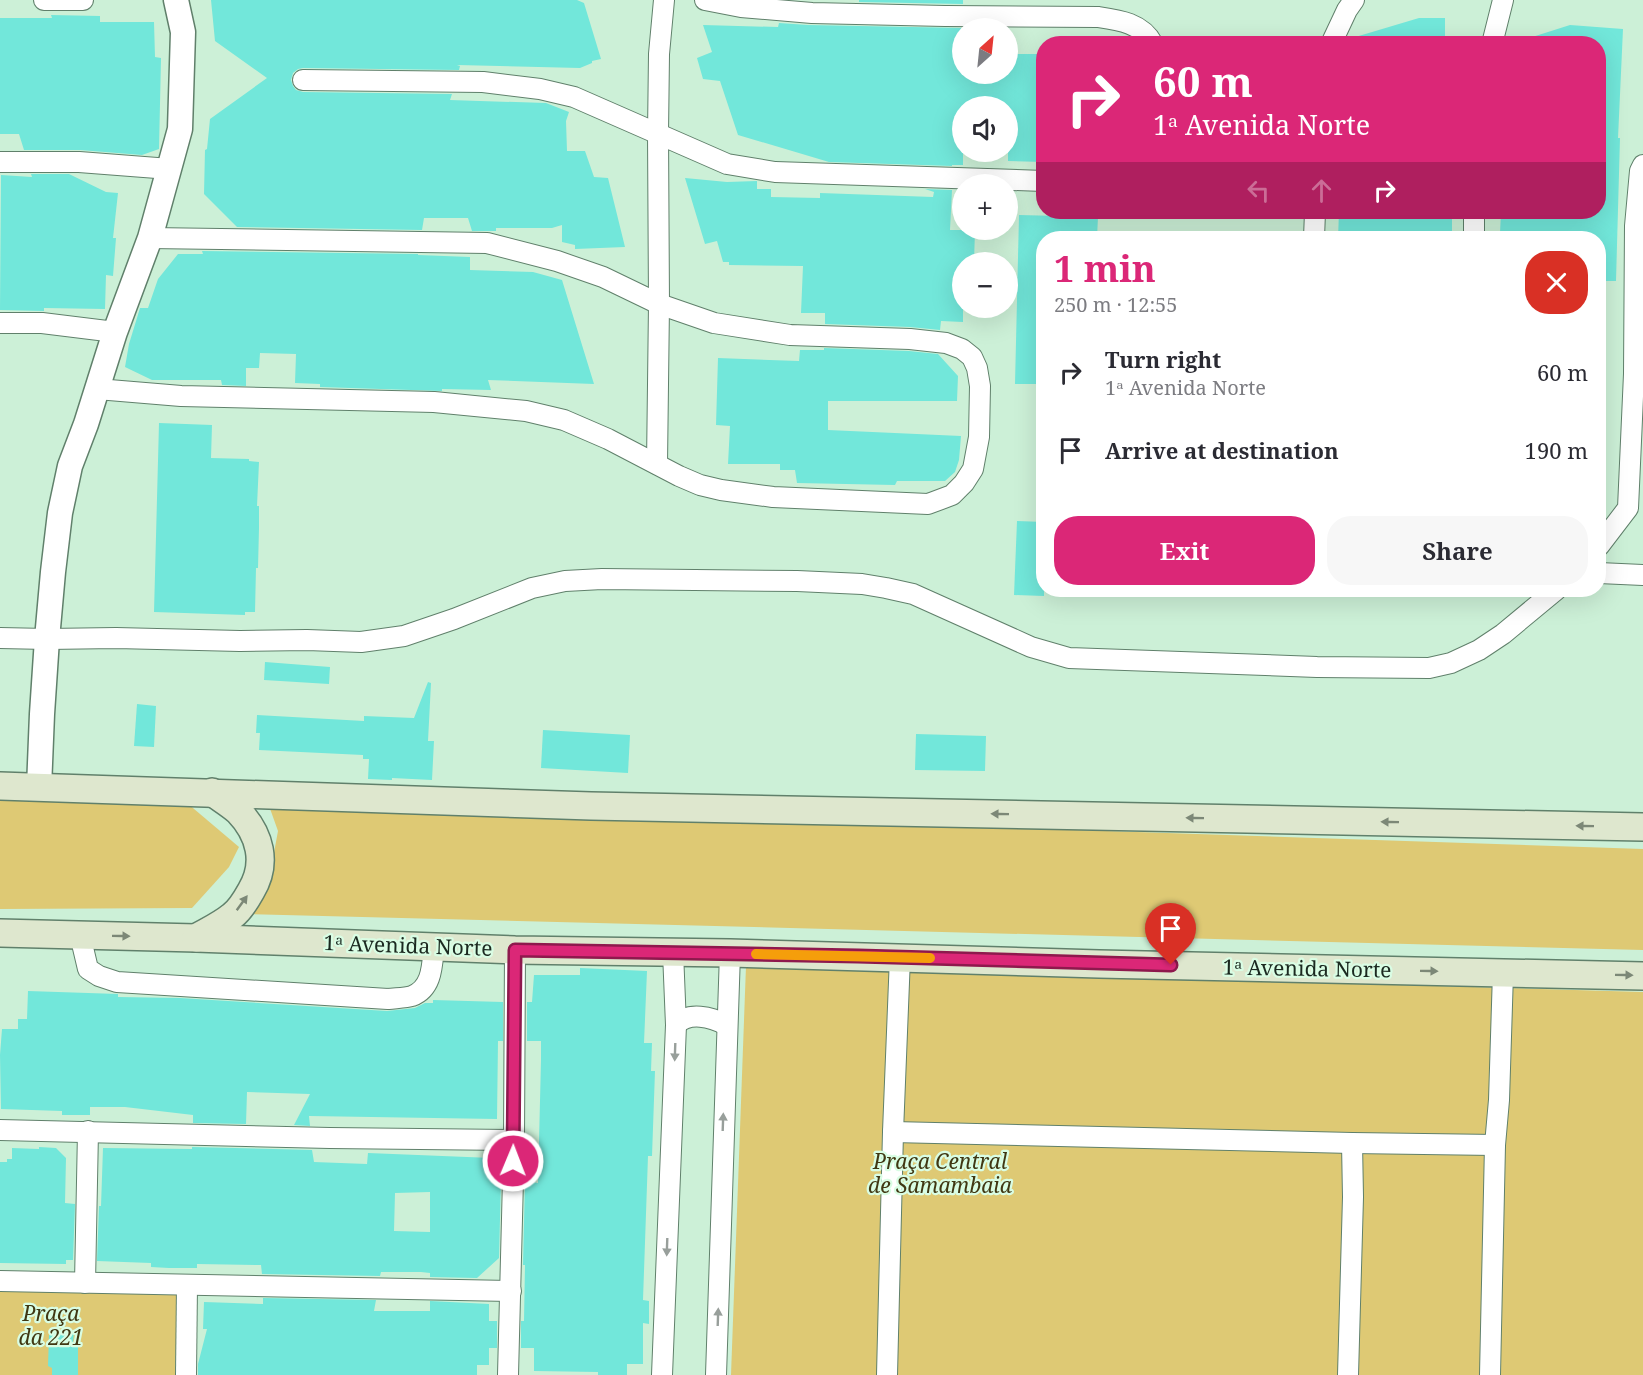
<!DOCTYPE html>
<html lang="en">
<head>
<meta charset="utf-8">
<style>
	body { margin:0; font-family:"Noto Serif",serif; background:#f7f7f7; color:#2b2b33; height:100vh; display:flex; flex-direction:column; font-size:22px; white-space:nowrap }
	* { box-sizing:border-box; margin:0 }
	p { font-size:20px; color:#7c7c81 }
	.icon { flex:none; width:33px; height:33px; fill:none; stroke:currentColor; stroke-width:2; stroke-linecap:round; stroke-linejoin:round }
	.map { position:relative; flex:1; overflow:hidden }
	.drawer { position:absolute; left:1036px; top:231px; width:570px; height:366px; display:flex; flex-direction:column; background:#fff; border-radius:24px; box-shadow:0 6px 24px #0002 }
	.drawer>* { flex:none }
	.banner { position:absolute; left:1036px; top:36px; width:570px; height:183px; border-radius:24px; box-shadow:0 6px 24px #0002; background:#db2777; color:#fff; overflow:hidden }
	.needle { width:39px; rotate:27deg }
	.fabs { position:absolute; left:952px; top:18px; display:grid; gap:12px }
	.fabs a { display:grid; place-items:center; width:66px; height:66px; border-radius:50%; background:#fff; box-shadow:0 6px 24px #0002; font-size:30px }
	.pin { position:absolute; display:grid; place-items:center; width:51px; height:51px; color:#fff; margin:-62px -26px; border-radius:50% 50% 50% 0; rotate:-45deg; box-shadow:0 0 6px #0007 }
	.pin .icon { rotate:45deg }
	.me { position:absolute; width:66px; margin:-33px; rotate:1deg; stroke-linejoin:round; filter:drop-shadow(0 0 4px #0008) }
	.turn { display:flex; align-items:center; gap:21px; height:126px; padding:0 18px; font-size:27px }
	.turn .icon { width:78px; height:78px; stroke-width:2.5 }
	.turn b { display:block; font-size:42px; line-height:51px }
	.lanes { display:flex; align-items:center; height:57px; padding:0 18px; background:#0003; justify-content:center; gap:30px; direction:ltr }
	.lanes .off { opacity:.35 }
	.round { display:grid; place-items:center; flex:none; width:63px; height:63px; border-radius:24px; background:#f7f7f7 }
	.summary { display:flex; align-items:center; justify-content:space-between; height:102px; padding:0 18px }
	h1 { font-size:36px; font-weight:700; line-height:45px; color:#db2777 }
	.button { display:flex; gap:12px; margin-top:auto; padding:12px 18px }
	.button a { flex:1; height:69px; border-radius:24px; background:#db2777; color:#fff; font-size:24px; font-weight:700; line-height:69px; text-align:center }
	.button a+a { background:#f7f7f7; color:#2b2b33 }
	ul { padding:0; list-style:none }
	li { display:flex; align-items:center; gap:18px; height:78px; padding:0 18px }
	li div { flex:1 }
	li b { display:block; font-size:22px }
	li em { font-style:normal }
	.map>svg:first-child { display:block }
	.green { fill:#dec974 }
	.building { fill:#72e7da; fill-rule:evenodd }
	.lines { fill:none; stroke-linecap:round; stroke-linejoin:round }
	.minor-casing { stroke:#60806b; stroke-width:22 }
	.tertiary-casing { stroke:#60806b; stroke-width:27 }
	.secondary-casing { stroke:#60806b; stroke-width:30 }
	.minor { stroke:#fff; stroke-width:20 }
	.tertiary { stroke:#fff; stroke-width:24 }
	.secondary { stroke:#dee7ce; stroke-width:27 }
	.oneway { fill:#7c8877 }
	.oneway2 { fill:#989f9b }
	.route-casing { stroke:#8e194d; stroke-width:15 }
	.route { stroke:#db2777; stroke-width:10 }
	.slow { stroke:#f59e0b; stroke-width:10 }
	.labels { text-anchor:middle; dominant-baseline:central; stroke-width:4.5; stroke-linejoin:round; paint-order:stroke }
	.street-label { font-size:21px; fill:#1b2920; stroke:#d9fde4 }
	.park-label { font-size:21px; font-style:italic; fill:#403712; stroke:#d9fde4 }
</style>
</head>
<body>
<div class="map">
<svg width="1643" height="1375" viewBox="0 0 1643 1375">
	<rect width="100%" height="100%" fill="#ccf0d7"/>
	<!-- green -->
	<g class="green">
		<polygon points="0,795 187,803 239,847 229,867 192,908 0,909"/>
		<polygon points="268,803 1643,849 1643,950 246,914 270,874 278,831"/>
		<polygon points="746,966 1643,992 1643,1375 731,1375"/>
		<polygon points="0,1274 178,1280 175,1375 0,1375"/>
	</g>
	<!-- building -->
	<g class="building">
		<polygon points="211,0 577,0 584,3 601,59 592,61 592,63 580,68 457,65 460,66 459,70 303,68 298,69 293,73 291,80 293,86 296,90 303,92 452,94 450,100 546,103 569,112 566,121 567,151 585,151 594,177 608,178 625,247 575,249 575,245 562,242 562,225 552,228 496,228 496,231 472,231 468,218 424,218 422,230 237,227 204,194 205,150 207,149 210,119 267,78 215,41"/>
		<polygon points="859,0 963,0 963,4 859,2"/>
		<polygon points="51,15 100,16 100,22 154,22 155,57 161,58 159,149 142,155 80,150 24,150 19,134 0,134 0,18 52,18"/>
		<polygon points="1419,18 1445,18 1445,44 1353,44 1352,38"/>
		<polygon points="779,23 808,25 963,28 963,74 1008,74 1008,54 1044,54 1044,162 1008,161 1008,106 963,106 963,165 952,165 952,166 829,162 738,135 720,81 703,79 697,58 712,52 703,25 778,27"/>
		<polygon points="1570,25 1623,29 1618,138 1620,138 1616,281 1599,281 1599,238 1519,238 1519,233 1500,233 1501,212 1599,212 1599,44 1526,44 1526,39"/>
		<polygon points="31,174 69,174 106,192 118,193 113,238 116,238 113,276 106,275 105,309 44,308 44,311 0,310 1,175 32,177"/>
		<polygon points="685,178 727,182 757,181 757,189 771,189 771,197 820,198 820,193 933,197 934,192 925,189 952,190 950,230 975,230 974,262 963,262 963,322 941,321 940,330 910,327 825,324 825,313 801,313 803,266 729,265 729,262 723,262 717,241 705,244"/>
		<polygon points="1339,212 1452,212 1452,238 1338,238"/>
		<polygon points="1019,215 1098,217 1097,238 1044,238 1044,384 1015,384"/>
		<polygon points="202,251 418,254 418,255 470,257 470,270 533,272 562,280 594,384 488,380 491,390 442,389 442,391 320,387 320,384 295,383 296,354 260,353 259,368 246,368 246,386 222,385 221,380 152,380 125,367 129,344 140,308 148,308 158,279 178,254 203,254"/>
		<polygon points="824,348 909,351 938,354 958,376 957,401 828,401 828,430 961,436 959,460 955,472 945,481 897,481 895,485 797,483 795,470 780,470 780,464 728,464 730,426 716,425 718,358 799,361 800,350 824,350"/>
		<polygon points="159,423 212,425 211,458 249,459 249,461 259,462 257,506 259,506 259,528 258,568 256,568 255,612 245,612 245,615 154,612"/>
		<polygon points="1017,521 1044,522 1044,596 1014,595"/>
		<polygon points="265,662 330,667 329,684 264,680"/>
		<polygon points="428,682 431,683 428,741 434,741 432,780 392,778 392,780 368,779 369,759 363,759 363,755 259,750 260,733 256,733 257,715 364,721 364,716 414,718"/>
		<polygon points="137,704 156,706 154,747 134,746"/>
		<polygon points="543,730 630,735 628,773 541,768"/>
		<polygon points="916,734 986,736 985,771 915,770"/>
		<polygon points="580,968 647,971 644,1043 652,1043 651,1071 655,1071 652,1156 648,1156 643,1300 649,1301 649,1324 643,1323 643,1364 627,1364 627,1375 598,1375 598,1372 534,1371 534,1348 521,1348 521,1321 524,1321 525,1265 523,1265 525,1181 538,1183 541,1060 541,1041 527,1041 527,1002 532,1002 534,975 580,975"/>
		<polygon points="28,991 118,994 118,997 180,998 387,1011 415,1008 425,1003 433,1003 433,1000 503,1002 503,1041 498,1041 497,1119 309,1116 310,1126 294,1125 310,1094 247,1092 246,1124 193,1123 193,1115 125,1107 90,1107 90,1115 62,1115 62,1111 1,1109 0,1055 2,1029 18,1029 18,1019 27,1019"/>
		<polygon points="39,1147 56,1148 66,1158 65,1203 75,1204 73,1260 66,1260 66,1264 0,1263 0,1162 7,1162 7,1159 12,1159 12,1148 39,1149"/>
		<path d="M192,1147L312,1150L314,1162L367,1164L368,1153L492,1158V1179L501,1180L499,1258L477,1278L430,1277V1273L421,1272H381L380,1276L262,1274L261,1265L197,1264V1268H169L151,1267V1263L97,1261L99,1206H101L103,1148L192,1149ZM430,1192V1232L394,1231L395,1193Z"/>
		<polygon points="263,1298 376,1300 374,1311 430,1311 430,1301 489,1304 489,1321 497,1321 497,1348 489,1348 489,1365 477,1365 477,1375 198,1375 198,1364 207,1329 203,1329 204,1302 263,1304"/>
		<polygon points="53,1331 74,1332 73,1344 78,1344 78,1375 52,1375 52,1368 48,1366 49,1335 53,1335"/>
	</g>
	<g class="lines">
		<!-- minor casing -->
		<g class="minor-casing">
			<g id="minor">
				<polyline points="44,0 83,0"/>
				<path d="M705,0L741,7L812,13L945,16L1098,17C1119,20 1142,23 1153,44"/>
				<polyline points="1331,44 1347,10 1354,0"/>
				<polyline points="1492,44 1503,0"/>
				<polyline points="303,80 483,82 540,89 574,97 727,164 775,172 1044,181"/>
				<polyline points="0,162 79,162 170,169"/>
				<polyline points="1314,238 1315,212"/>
				<polyline points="1474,238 1474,212"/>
				<polyline points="0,323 42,323 115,332"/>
				<polyline points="97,389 181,396 434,402 526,411 564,420 608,439 679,476 700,485 721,490 773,497 928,504 952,495 964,483 973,469 979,437 980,386 977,368 972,357 962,349 946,343 910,339 790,335 714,323 659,304 603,277 557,261 487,243 150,238"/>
				<polyline points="657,464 659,304 658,133 659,54 664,0"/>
				<polyline points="1599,546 1628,508 1634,374 1635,226 1640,171 1643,165"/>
				<polyline points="1599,573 1643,575"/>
				<polyline points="0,638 47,639 116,638 240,641 307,640 361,642 404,636 454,619 532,588 565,581 602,579 797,581 862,584 886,588 913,594 1031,647 1069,658 1317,667 1429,668 1451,663 1479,650 1503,634 1556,590"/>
				<path d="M80,935L88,969L99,976L117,982L388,999C395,998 405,998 412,996C433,988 432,964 434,946"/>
				<path d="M676,1025C688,1011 712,1017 726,1025"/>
				<polyline points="0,1130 330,1138 514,1140"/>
				<polyline points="893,1132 1352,1143 1495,1145 1499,1100 1503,973"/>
				<polyline points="0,1281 511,1291"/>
				<polyline points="85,1283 88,1131"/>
				<polyline points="186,1375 187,1285"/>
				<polyline points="508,1375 514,1140 515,950"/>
				<polyline points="662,1375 676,1025 673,952"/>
				<polyline points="716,1375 730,953"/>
				<polyline points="887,1375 893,1132 900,957"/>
				<polyline points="1348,1375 1353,1197 1352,1143"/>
				<polyline points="1490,1375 1495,1145"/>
			</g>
		</g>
		<!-- tertiary casing -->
		<g class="tertiary-casing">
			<polyline id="tertiary" points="39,788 42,714 47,639 53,572 60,513 70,466 86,424 115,332 150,238 180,129 183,32 176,0"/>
		</g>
		<!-- secondary casing -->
		<g class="secondary-casing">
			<g id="secondary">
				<polyline points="0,786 591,806 1643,827"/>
				<polyline points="0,933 196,938 515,950 730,953 1099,964 1643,976"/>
				<path d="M196,938C208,931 221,925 232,916C240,910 246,900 251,891C268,863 260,834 238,811C230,804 220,798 212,792"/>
			</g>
		</g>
		<!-- minor -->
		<use href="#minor" class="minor"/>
		<!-- tertiary -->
		<use href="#tertiary" class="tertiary"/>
		<!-- secondary -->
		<use href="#secondary" class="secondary"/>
	</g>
	<!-- one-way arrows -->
	<defs><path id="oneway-solid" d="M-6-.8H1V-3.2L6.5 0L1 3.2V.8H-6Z" transform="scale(1.5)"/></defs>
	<g class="oneway">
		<use href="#oneway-solid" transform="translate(1000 814) rotate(-179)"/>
		<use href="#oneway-solid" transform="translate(1195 818) rotate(-179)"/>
		<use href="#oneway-solid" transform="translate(1390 822) rotate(-179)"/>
		<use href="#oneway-solid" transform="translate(1585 826) rotate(-179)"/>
		<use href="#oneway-solid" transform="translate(242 903) rotate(-54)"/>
		<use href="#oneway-solid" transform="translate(121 936) rotate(1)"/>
		<use href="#oneway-solid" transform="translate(1429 971) rotate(1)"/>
		<use href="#oneway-solid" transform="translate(1624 975) rotate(1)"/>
	</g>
	<g class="oneway2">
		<use href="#oneway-solid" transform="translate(675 1052) rotate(92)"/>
		<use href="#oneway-solid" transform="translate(723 1122) rotate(-88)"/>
		<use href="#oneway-solid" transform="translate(667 1247) rotate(92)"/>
		<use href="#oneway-solid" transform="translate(718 1317) rotate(-88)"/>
	</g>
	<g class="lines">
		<!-- route casing -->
		<g class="route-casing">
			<polyline id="route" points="513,1161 515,950 858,956 1171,965"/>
		</g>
		<!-- route -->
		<use href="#route" class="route"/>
		<!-- slow -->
		<polyline class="slow" points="756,954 930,958"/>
	</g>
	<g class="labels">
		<!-- street labels -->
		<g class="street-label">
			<text transform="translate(408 945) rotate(2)">1ᵃ Avenida Norte</text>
			<text transform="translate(1307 968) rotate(1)">1ᵃ Avenida Norte</text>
		</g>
		<!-- park labels -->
		<g class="park-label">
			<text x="940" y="1161">Praça Central<tspan x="940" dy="24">de Samambaia</tspan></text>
			<text x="51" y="1313">Praça<tspan x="51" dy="24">da 221</tspan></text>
		</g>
	</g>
</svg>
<div class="fabs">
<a><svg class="needle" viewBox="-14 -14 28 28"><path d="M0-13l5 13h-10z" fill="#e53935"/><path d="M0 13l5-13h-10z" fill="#7c7c81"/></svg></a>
<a><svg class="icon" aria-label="sound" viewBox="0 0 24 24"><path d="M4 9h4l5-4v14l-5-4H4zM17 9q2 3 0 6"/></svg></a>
<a>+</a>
<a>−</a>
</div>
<div class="pin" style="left:1171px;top:965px;background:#d93025"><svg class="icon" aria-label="arrive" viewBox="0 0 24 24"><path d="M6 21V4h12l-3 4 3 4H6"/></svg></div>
<svg class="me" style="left:513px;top:1161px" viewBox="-20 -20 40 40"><circle r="17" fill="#db2777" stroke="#fff" stroke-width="3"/><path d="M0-11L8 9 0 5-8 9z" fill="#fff"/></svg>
<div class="banner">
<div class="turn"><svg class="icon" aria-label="right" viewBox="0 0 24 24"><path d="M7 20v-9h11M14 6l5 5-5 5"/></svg><div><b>60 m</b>1ᵃ Avenida Norte</div></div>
<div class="lanes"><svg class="icon off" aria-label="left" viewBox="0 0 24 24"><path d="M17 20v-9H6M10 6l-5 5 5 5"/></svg><svg class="icon off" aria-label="ahead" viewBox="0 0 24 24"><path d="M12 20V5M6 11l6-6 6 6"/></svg><svg class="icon" aria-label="right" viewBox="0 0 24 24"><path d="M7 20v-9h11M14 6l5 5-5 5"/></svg></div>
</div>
<section class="drawer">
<div class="summary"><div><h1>1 min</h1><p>250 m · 12:55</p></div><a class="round" style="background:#d93025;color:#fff"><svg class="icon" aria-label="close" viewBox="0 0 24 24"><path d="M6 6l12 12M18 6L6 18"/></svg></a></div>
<ul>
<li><svg class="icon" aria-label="right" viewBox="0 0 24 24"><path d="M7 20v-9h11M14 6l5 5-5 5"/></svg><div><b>Turn right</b><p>1ᵃ Avenida Norte</p></div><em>60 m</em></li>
<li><svg class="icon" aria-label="arrive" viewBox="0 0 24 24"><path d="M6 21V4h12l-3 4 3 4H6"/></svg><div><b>Arrive at destination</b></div><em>190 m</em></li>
</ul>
<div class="button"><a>Exit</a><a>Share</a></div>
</section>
</div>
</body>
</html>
